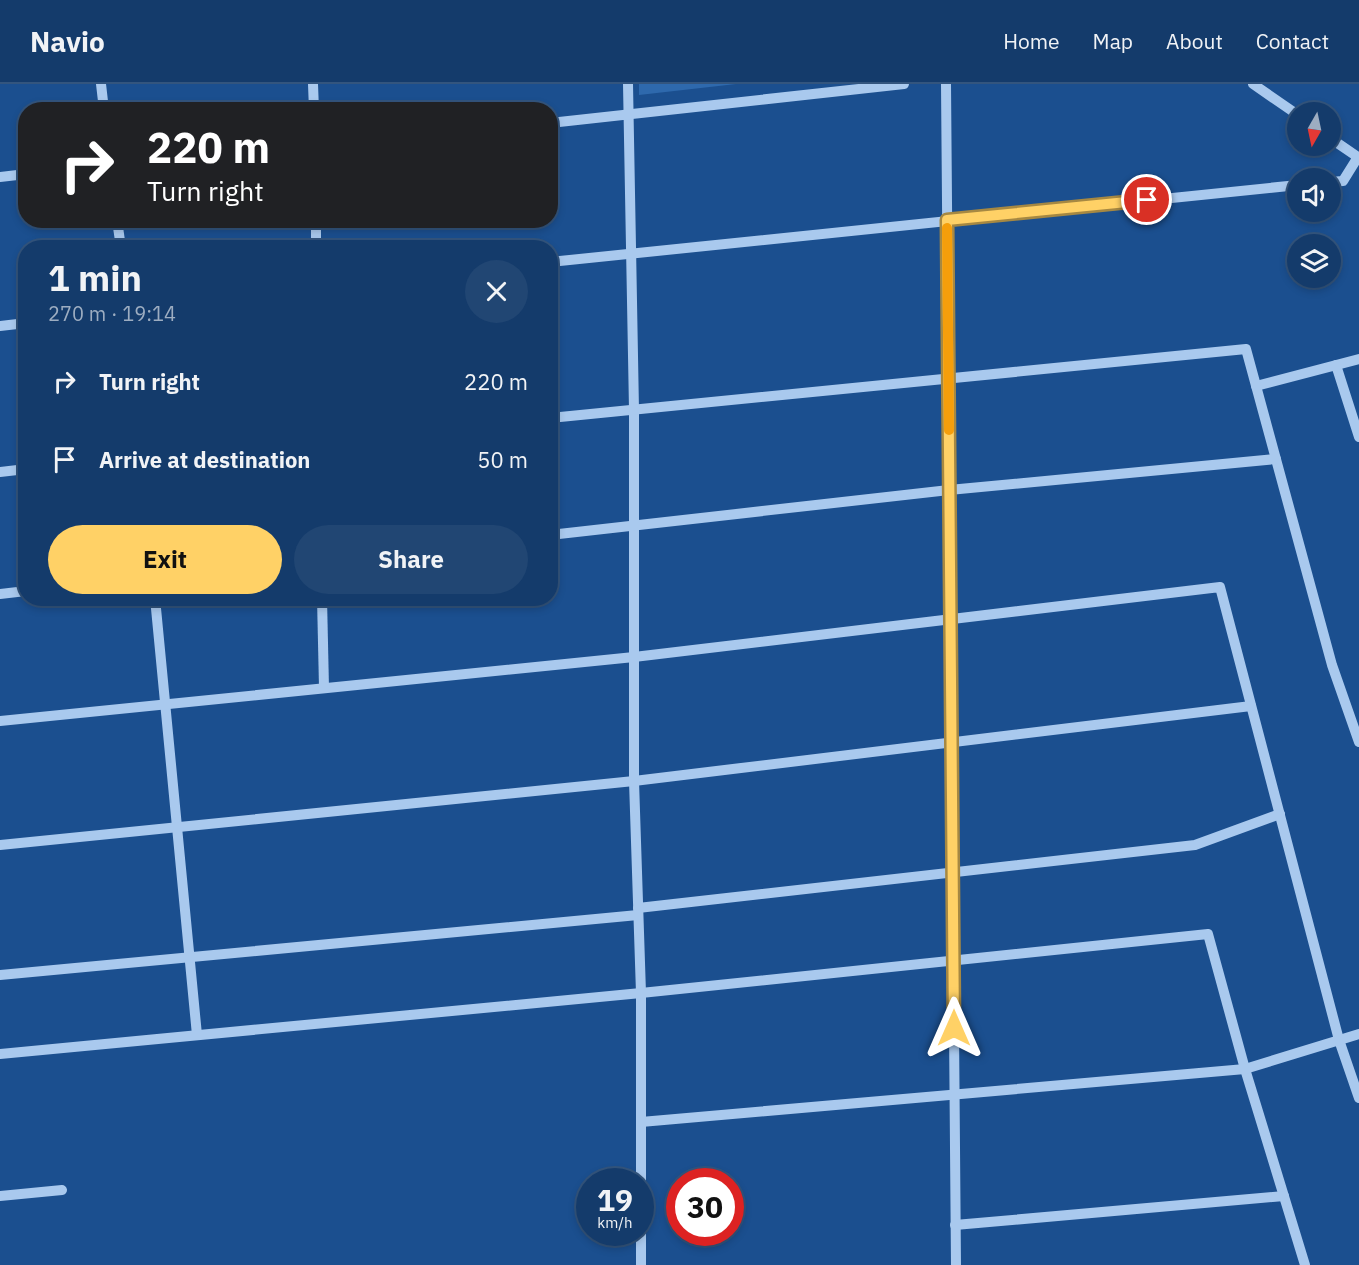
<!DOCTYPE html>
<html lang="en">
<head>
<meta charset="utf-8">
<style>
	body { margin:0; font-family:"IBM Plex Sans",sans-serif; background:#214673; color:#f1f3f6; height:100vh; display:flex; flex-direction:column; font-size:22px; white-space:nowrap }
	* { box-sizing:border-box; margin:0 }
	p { font-size:20px; color:#9dadc1 }
	.icon { flex:none; width:33px; height:33px; fill:none; stroke:currentColor; stroke-width:2; stroke-linecap:round; stroke-linejoin:round }
	.map { position:relative; flex:1; overflow:hidden }
	.details { position:absolute; left:18px; top:156px; width:540px; height:366px; display:flex; flex-direction:column; background:#143b6b; border-radius:24px; box-shadow:0 3px 9px #0003,0 0 0 2px #33557e }
	.details>* { flex:none }
	.guide { position:absolute; left:18px; top:18px; width:540px; height:126px; border-radius:24px; box-shadow:0 3px 9px #0003,0 0 0 2px #33557e; background:#202124; color:#fff; overflow:hidden }
	.needle { width:39px; rotate:189deg }
	.controls { position:absolute; left:1287px; top:18px; display:grid; gap:12px }
	.controls a { display:grid; place-items:center; width:54px; height:54px; border-radius:50%; background:#143b6b; box-shadow:0 3px 9px #0003,0 0 0 2px #33557e; font-size:30px }
	.speed { position:absolute; left:576px; top:1084px; display:flex; gap:12px; font-size:30px; font-weight:700; text-align:center }
	.speed>* { display:grid; place-content:center; width:78px; height:78px; border-radius:50%; background:#143b6b; box-shadow:0 3px 9px #0003,0 0 0 2px #33557e; line-height:1 }
	.speed small { font-size:15px; font-weight:400 }
	.speed .limit { border:9px solid #d22; background:#fff; color:#111 }
	.pin { position:absolute; display:grid; place-items:center; width:51px; height:51px; color:#fff; margin:-26px; border:3px solid #fff; border-radius:50%; box-shadow:0 2px 6px #0007 }
	.me { position:absolute; width:66px; margin:-33px; rotate:0deg; stroke-linejoin:round; filter:drop-shadow(0 0 4px #0008) }
	.turn { display:flex; align-items:center; gap:21px; height:126px; padding:0 30px; font-size:27px }
	.turn .icon { width:78px; height:78px; stroke-width:2.5 }
	.turn b { display:block; font-size:42px; line-height:51px }
	.round { display:grid; place-items:center; flex:none; width:63px; height:63px; border-radius:32px; background:#214673 }
	.overview { display:flex; align-items:center; justify-content:space-between; height:102px; padding:0 30px }
	h1 { font-size:36px; font-weight:700; line-height:45px }
	.action { display:flex; gap:12px; margin-top:auto; padding:12px 30px }
	.action a { flex:1; height:69px; border-radius:36px; background:#ffd166; color:#111; font-size:24px; font-weight:700; line-height:69px; text-align:center }
	.action a+a { background:#214673; color:#f1f3f6 }
	ul { padding:0; list-style:none }
	li { display:flex; align-items:center; gap:18px; height:78px; padding:0 30px }
	li div { flex:1 }
	li b { display:block; font-size:22px }
	li em { font-style:normal }
	header { display:flex; align-items:center; gap:36px; box-sizing:border-box; height:84px; padding:0 30px; background:#143b6b; border-bottom:2px solid #33557e }
	header strong { font-size:28px }
	nav { display:flex; gap:33px; margin-inline-start:auto; font-size:21px }
	.map>svg:first-child { display:block }
	.green { fill:#2e69ad }
	.lines { fill:none; stroke-linecap:round; stroke-linejoin:round }
	.minor { stroke:#a9c9ee; stroke-width:10 }
	.route-casing { stroke:#a68842; stroke-width:15 }
	.route { stroke:#ffd166; stroke-width:10 }
	.slow { stroke:#f59e0b; stroke-width:10 }
</style>
</head>
<body>
<header>
<strong>Navio</strong>
<nav><a>Home</a><a>Map</a><a>About</a><a>Contact</a></nav>
</header>
<div class="map">
<svg width="1359" height="1181" viewBox="0 0 1359 1181">
	<rect width="100%" height="100%" fill="#1b4f8f"/>
	<!-- green -->
	<polygon class="green" points="639,0 736,0 639,11"/>
	<g class="lines">
		<!-- minor -->
		<g class="minor">
			<polyline points="101,0 104,26"/>
			<polyline points="313,0 314,26"/>
			<polyline points="628,0 634,326 634,697 641,909 641,1181"/>
			<polyline points="946,0 956,1181"/>
			<polyline points="1253,0 1298,31"/>
			<polyline points="550,39 904,0"/>
			<polyline points="1330,54 1358,73 1343,97 1330,98"/>
			<polyline points="0,93 26,90"/>
			<polyline points="117,136 121,164"/>
			<polyline points="316,136 316,164"/>
			<polyline points="550,178 1298,101"/>
			<polyline points="0,242 26,239"/>
			<polyline points="1336,281 1359,353"/>
			<polyline points="1256,302 1359,275"/>
			<polyline points="550,334 1246,265 1332,581 1359,658"/>
			<polyline points="0,388 26,385"/>
			<polyline points="550,451 949,406 1276,375"/>
			<polyline points="0,510 26,507"/>
			<polyline points="155,514 197,951"/>
			<polyline points="322,514 324,604"/>
			<polyline points="0,637 634,573 1220,503 1339,956 1359,1014"/>
			<polyline points="0,761 634,697 1251,622"/>
			<polyline points="638,824 1195,761 1280,730"/>
			<polyline points="0,891 638,831"/>
			<polyline points="0,970 641,909 1208,850 1245,985 1305,1181"/>
			<polyline points="641,1038 1245,985 1359,950"/>
			<polyline points="0,1112 62,1106"/>
			<polyline points="955,1141 1284,1112"/>
		</g>
	</g>
	<g class="lines">
		<!-- route casing -->
		<g class="route-casing">
			<polyline id="route" points="954,944 947,136 1147,116"/>
		</g>
		<!-- route -->
		<use href="#route" class="route"/>
		<!-- slow -->
		<polyline class="slow" points="947,144 949,346"/>
	</g>
</svg>
<div class="controls">
<a><svg class="needle" viewBox="-14 -14 28 28"><path d="M0-13l5 13h-10z" fill="#e53935"/><path d="M0 13l5-13h-10z" fill="#9dadc1"/></svg></a>
<a><svg class="icon" aria-label="sound" viewBox="0 0 24 24"><path d="M4 9h4l5-4v14l-5-4H4zM17 9q2 3 0 6"/></svg></a>
<a><svg class="icon" aria-label="layers" viewBox="0 0 24 24"><path d="M12 4l9 5-9 5-9-5zM3 14l9 5 9-5"/></svg></a>
</div>
<div class="speed"><div>19<small>km/h</small></div><div class="limit">30</div></div>
<div class="pin" style="left:1147px;top:116px;background:#d93025"><svg class="icon" aria-label="arrive" viewBox="0 0 24 24"><path d="M6 21V4h12l-3 4 3 4H6"/></svg></div>
<svg class="me" style="left:954px;top:944px" viewBox="-20 -20 40 40"><path d="M0-17L14 15 0 8-14 15z" fill="#ffd166" stroke="#fff" stroke-width="4"/></svg>
<div class="guide">
<div class="turn"><svg class="icon" aria-label="right" viewBox="0 0 24 24"><path d="M7 20v-9h11M14 6l5 5-5 5"/></svg><div><b>220 m</b>Turn right</div></div>
</div>
<section class="details">
<div class="overview"><div><h1>1 min</h1><p>270 m · 19:14</p></div><a class="round"><svg class="icon" aria-label="close" viewBox="0 0 24 24"><path d="M6 6l12 12M18 6L6 18"/></svg></a></div>
<ul>
<li><svg class="icon" aria-label="right" viewBox="0 0 24 24"><path d="M7 20v-9h11M14 6l5 5-5 5"/></svg><div><b>Turn right</b></div><em>220 m</em></li>
<li><svg class="icon" aria-label="arrive" viewBox="0 0 24 24"><path d="M6 21V4h12l-3 4 3 4H6"/></svg><div><b>Arrive at destination</b></div><em>50 m</em></li>
</ul>
<div class="action"><a>Exit</a><a>Share</a></div>
</section>
</div>
</body>
</html>
